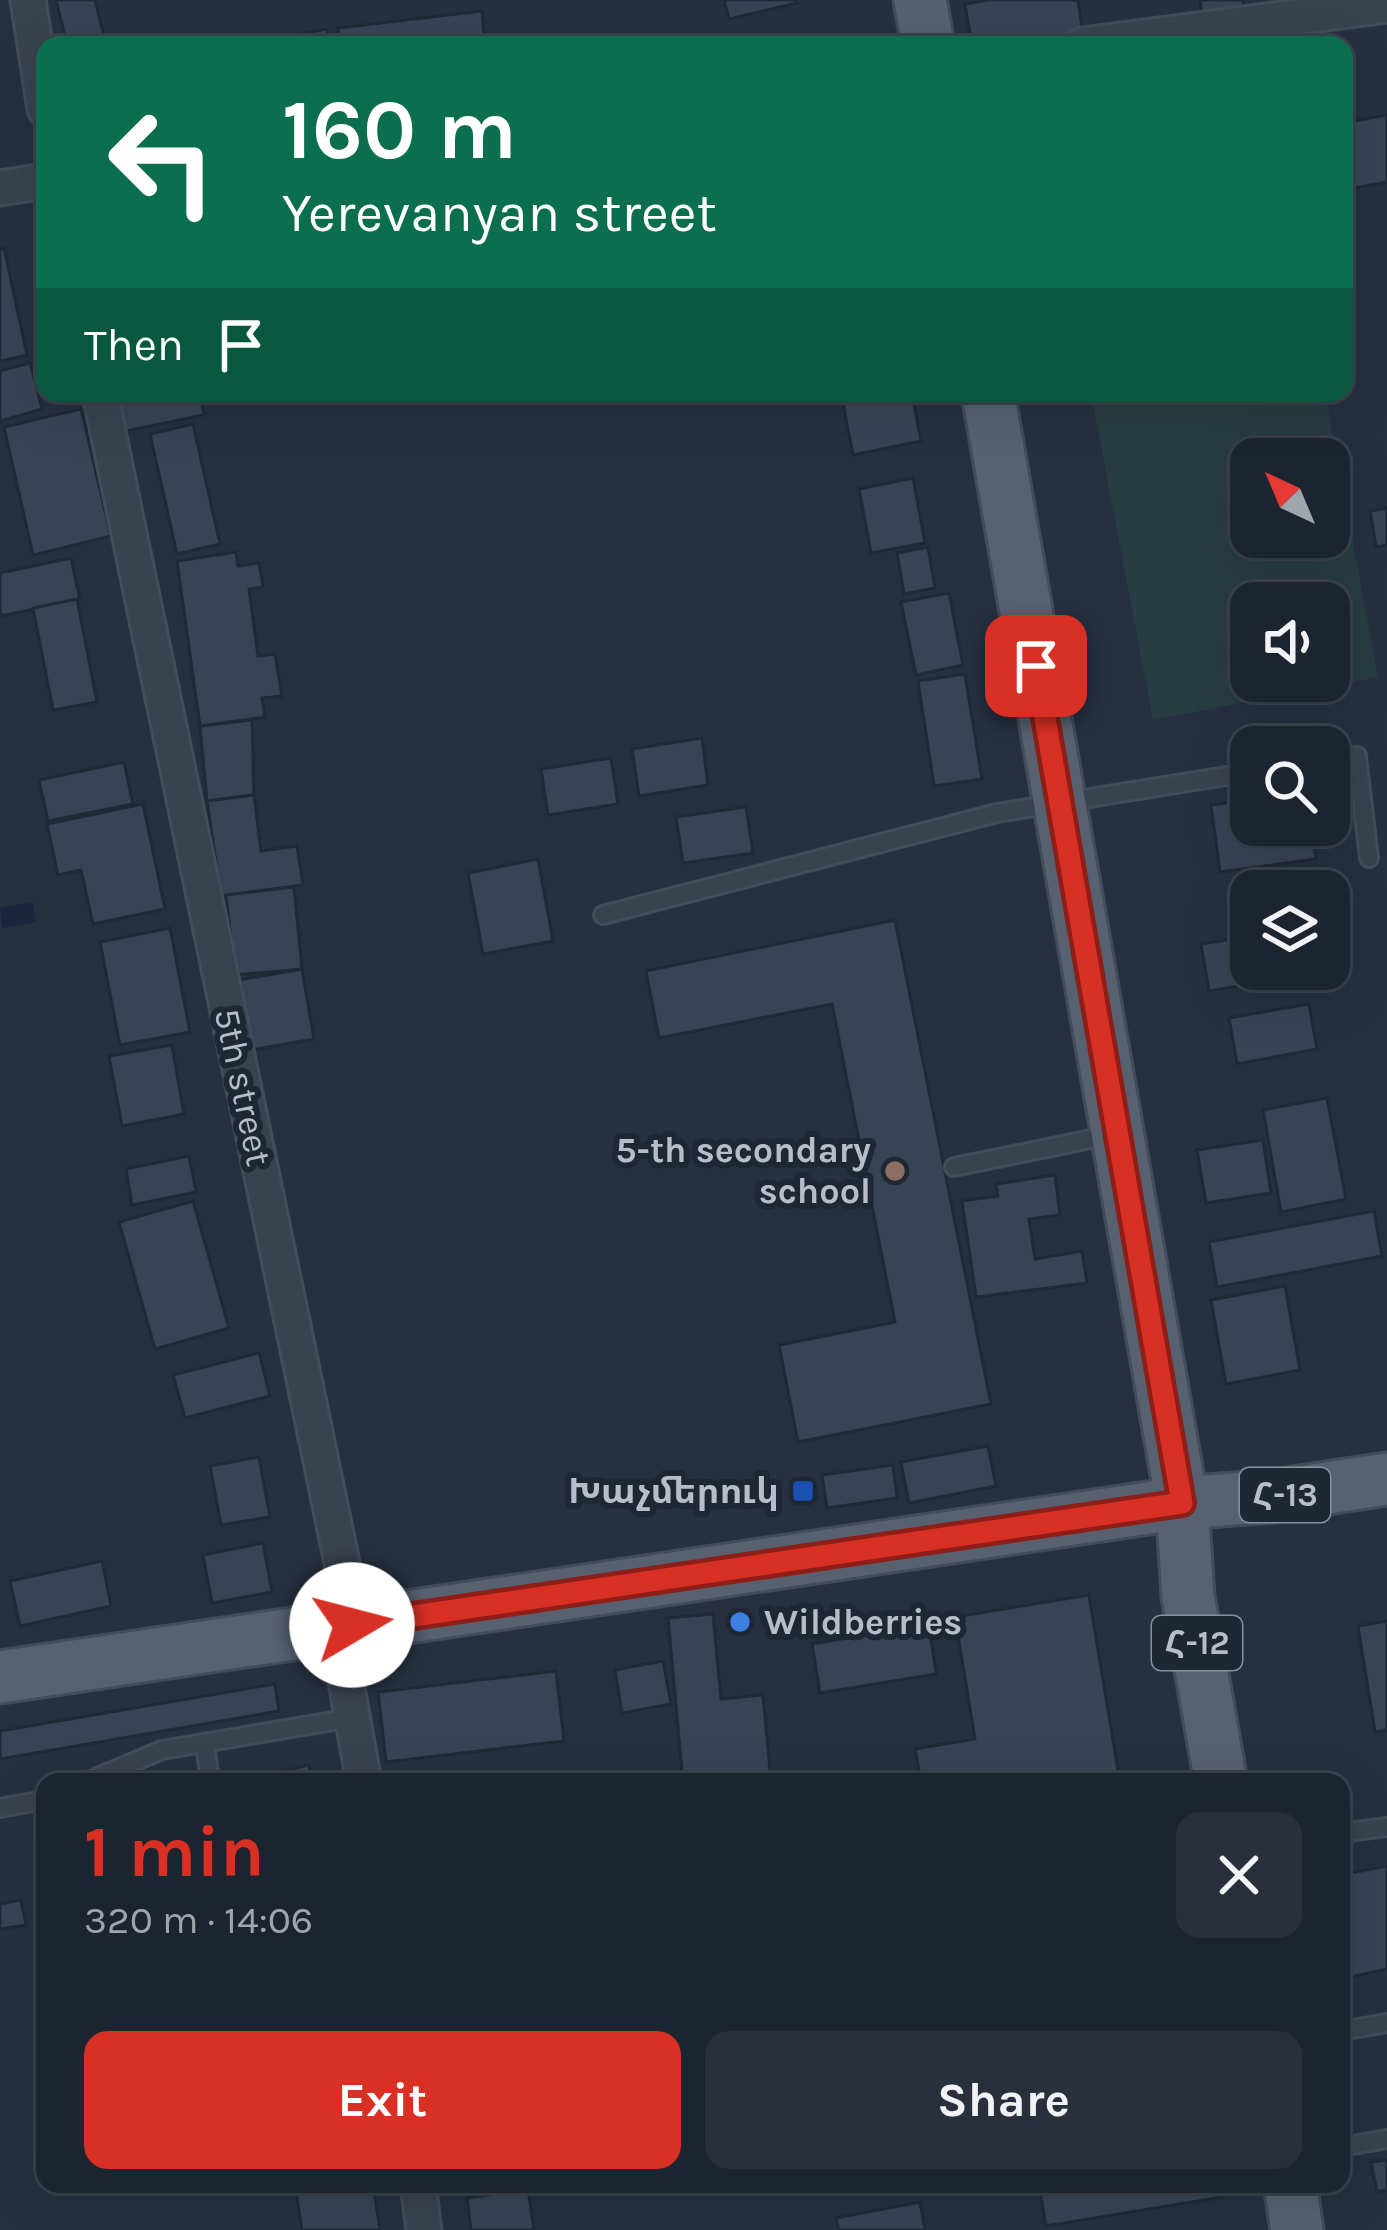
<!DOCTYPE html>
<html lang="en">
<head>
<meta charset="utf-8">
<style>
	body { margin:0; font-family:Karla,"Noto Sans Armenian",sans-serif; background:#29303c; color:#f1f3f6; height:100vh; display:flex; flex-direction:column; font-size:45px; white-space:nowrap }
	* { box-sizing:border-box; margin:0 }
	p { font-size:39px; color:#a0a4ab }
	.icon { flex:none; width:66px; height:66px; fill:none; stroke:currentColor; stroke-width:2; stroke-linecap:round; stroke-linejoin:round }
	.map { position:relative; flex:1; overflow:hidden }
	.details { position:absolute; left:36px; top:1773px; width:1314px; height:420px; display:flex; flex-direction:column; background:#1c2430; border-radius:24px; box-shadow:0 12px 48px #0002,0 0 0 3px #3a414c }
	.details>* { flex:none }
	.hud { position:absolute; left:36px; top:36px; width:1317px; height:366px; border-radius:24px; box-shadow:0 12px 48px #0002,0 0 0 3px #3a414c; background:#0b6e4f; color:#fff; overflow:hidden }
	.needle { width:78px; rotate:316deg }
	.buttons { position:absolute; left:1230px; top:438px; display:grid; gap:24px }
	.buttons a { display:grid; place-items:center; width:120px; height:120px; border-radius:24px; background:#1c2430; box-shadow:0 12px 48px #0002,0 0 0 3px #3a414c; font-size:60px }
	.pin { position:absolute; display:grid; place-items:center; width:102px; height:102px; color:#fff; margin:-51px; border-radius:24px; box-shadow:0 6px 18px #0006 }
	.me { position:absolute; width:132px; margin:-66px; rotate:82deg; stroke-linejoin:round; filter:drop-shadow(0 0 9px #0008) }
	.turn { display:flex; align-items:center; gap:42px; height:252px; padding:0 48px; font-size:54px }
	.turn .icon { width:156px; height:156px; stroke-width:2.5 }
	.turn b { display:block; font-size:84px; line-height:102px }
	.then { display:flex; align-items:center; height:114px; padding:0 48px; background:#0003; gap:24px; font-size:45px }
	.round { display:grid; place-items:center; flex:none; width:126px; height:126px; border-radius:24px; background:#29303c }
	.summary { display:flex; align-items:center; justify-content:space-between; height:204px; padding:0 48px }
	h1 { font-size:72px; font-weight:700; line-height:90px; color:#d93025 }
	.button { display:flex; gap:24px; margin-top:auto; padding:24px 48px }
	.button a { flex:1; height:138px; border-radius:24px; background:#d93025; color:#fff; font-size:48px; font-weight:700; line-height:138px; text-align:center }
	.button a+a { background:#29303c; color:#f1f3f6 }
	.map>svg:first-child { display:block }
	.green { fill:#283d41; fill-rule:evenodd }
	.water { fill:#19263e }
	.building { fill:#384456; stroke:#212937; stroke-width:3 }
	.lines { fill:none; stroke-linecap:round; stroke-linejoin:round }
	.service-casing { stroke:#444b59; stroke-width:22 }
	.minor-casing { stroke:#444b59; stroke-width:39 }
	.primary-casing { stroke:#444b59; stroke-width:57 }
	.service { stroke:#3a4250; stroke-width:16 }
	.minor { stroke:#3a4250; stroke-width:33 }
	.primary { stroke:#586170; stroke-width:51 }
	.route-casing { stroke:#8d1f18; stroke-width:30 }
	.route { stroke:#d93025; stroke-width:21 }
	.education-dot { fill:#8d6e63; stroke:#1f2735; stroke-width:4.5 }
	.transit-dot { fill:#1a4fb4; stroke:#1f2735; stroke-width:4.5 }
	.shop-dot { fill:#3f7fe0; stroke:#1f2735; stroke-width:4.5 }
	.labels { text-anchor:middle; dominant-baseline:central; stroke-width:12; stroke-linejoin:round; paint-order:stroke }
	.shield { fill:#1f2735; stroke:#89909d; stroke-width:3 }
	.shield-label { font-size:33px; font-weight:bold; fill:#b7bdca }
	.street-label { font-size:36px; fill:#b7bdca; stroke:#1f2735 }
	.poi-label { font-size:36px; font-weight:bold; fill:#b7bdca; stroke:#1f2735; text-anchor:end }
</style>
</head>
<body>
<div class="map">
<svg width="1387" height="2230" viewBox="0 0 1387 2230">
	<rect width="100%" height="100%" fill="#263040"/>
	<!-- green -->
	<path class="green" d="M1091,393H1325L1378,677L1153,720ZM1251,459H1329V537H1251ZM1251,603H1329V681H1251Z"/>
	<!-- water -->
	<polygon class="water" points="33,902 36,922 2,928 0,908"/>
	<!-- building -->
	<g class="building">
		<polygon points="56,0 95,0 106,45 67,45"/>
		<polygon points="724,0 796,0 797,3 729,19"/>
		<polygon points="989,0 1078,0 1083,32 1010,45 972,45 965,4"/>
		<polygon points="1200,0 1243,0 1244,9 1202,14"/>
		<polygon points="482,11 485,45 339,45 338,28"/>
		<polygon points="327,29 330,45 244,45 243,44"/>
		<polygon points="1387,115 1387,182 1354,188 1344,123"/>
		<polygon points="4,248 27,355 0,361 0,249"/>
		<polygon points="30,363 42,409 0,421 0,371"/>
		<polygon points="113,393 200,393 204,415 121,432"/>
		<polygon points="841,393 912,393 921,441 853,455"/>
		<polygon points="81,409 111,536 33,555 4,427"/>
		<polygon points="193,424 220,544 177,554 150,434"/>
		<polygon points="913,478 925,543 871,553 859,489"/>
		<polygon points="1387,508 1387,545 1376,547 1370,511"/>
		<polygon points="928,547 935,588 904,594 897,553"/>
		<polygon points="236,552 238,566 259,563 263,587 249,589 258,656 275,654 282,696 262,698 265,717 200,726 177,561"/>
		<polygon points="71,558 80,600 0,616 0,573"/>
		<polygon points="949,593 963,665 916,675 901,602"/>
		<polygon points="77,599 97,702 53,710 33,608"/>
		<polygon points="965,674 982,779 934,786 918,681"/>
		<polygon points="252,720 254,795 207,801 200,726"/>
		<polygon points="702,738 708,785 639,796 632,749"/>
		<polygon points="611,758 618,804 548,815 541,769"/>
		<polygon points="124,762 133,804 48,821 39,780"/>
		<polygon points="254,795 261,851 297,846 303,885 221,896 207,801"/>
		<polygon points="1251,800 1251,825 1311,825 1316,859 1220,872 1211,805"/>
		<polygon points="143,804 165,909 93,924 81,870 58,875 47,824"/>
		<polygon points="746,807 753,853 683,863 676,817"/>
		<polygon points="538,859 553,941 483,954 468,873"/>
		<polygon points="294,887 302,969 235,975 226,895"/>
		<polygon points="895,920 991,1404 798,1442 779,1345 895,1322 832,1004 659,1038 646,971"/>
		<polygon points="170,928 190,1032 120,1045 100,942"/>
		<polygon points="1251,936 1251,969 1267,969 1269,981 1209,991 1201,944"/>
		<polygon points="302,969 314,1039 252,1050 239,980"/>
		<polygon points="1309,1004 1317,1049 1237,1064 1229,1018"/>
		<polygon points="172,1045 184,1114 122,1126 109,1056"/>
		<polygon points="1327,1098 1346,1199 1281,1212 1263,1110"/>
		<polygon points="1263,1140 1271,1193 1206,1203 1197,1150"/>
		<polygon points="189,1156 196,1192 132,1205 126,1169"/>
		<polygon points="1055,1175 1060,1215 1029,1219 1035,1259 1082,1251 1087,1283 976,1297 962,1201 998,1196 996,1184"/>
		<polygon points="193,1201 229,1328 155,1349 119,1222"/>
		<polygon points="1374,1211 1382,1256 1217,1287 1209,1242"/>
		<polygon points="1285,1286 1300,1370 1226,1384 1211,1300"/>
		<polygon points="259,1353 270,1396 185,1418 173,1375"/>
		<polygon points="988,1446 996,1486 909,1503 901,1462"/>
		<polygon points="259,1457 270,1517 221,1525 210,1466"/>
		<polygon points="893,1465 897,1498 827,1508 822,1475"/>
		<polygon points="263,1543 272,1592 212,1603 203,1555"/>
		<polygon points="102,1561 111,1606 20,1626 10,1581"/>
		<polygon points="1089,1595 1120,1782 921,1782 915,1749 975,1739 955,1617"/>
		<polygon points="713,1614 721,1699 763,1695 771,1781 683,1782 668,1618"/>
		<polygon points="1387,1621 1387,1730 1375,1732 1358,1626"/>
		<polygon points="929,1624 936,1674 820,1693 812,1644"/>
		<polygon points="663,1661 671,1704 622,1713 615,1670"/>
		<polygon points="556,1671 564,1741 386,1762 378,1692"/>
		<polygon points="275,1684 279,1711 0,1759 0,1731"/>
		<polygon points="309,1765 313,1782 233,1782"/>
		<polygon points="1387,1866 1387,1969 1341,1979 1341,1875"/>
		<polygon points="21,1900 26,1925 0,1929 0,1904"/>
		<polygon points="1387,2160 1387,2190 1377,2192 1371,2162"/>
		<polygon points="295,2184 373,2184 380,2230 302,2230"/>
		<polygon points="1039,2184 1220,2184 1222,2197 1046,2226"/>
		<polygon points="528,2190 534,2230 471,2230 467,2198"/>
		<polygon points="920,2202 925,2230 839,2230 836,2218"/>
	</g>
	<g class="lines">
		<!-- service casing -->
		<g class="service-casing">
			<g id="service">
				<polyline points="1329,760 1357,756 1369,858"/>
				<polyline points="603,915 997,813 1251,772"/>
				<polyline points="954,1167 1111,1135"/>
				<polyline points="205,1744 210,1782"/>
				<polyline points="86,1782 162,1750 351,1718"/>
				<polyline points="0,1808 45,1800"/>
				<polyline points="1341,1833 1387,1827"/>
				<polyline points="1341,2031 1387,2023"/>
				<polyline points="1341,2147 1387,2139"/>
			</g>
		</g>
		<!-- minor casing -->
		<g class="minor-casing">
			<g id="minor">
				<polyline points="28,0 45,109"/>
				<polyline points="1083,45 1387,5"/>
				<polyline points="0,188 45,181"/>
				<polyline points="100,393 347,1587 352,1625 344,1671 364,1782"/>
				<polyline points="418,2184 424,2230"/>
			</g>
		</g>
		<!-- primary casing -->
		<g class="primary-casing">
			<g id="primary">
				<polyline points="920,0 928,45"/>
				<polyline points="988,393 1182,1503 1188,1596 1221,1782"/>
				<polyline points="0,1677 1182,1503 1273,1496 1387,1479"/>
				<polyline points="1290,2184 1297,2230"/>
			</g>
		</g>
		<!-- service -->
		<use href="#service" class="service"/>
		<!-- minor -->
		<use href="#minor" class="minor"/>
		<!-- primary -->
		<use href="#primary" class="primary"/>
	</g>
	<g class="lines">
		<!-- route casing -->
		<g class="route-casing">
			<polyline id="route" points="352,1625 1182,1503 1036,666"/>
		</g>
		<!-- route -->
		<use href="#route" class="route"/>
	</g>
	<!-- markers -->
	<circle class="education-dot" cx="895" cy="1171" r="12"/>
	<rect class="transit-dot" x="791" y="1479" width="24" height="24" rx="6"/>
	<circle class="shop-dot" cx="740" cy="1622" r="12"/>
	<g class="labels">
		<!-- shield labels -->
		<g class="shield">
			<rect x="1240" y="1468" width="90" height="54" rx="9"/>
			<rect x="1152" y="1616" width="90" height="54" rx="9"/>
		</g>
		<g class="shield-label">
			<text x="1285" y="1495">Հ-13</text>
			<text x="1197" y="1643">Հ-12</text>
		</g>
		<!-- street labels -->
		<g class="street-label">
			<text transform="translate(243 1087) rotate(78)">5th street</text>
		</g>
		<!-- poi labels -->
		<g class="poi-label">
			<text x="871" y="1150">5-th secondary<tspan x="871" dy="41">school</tspan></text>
			<text x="779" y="1491">Խաչմերուկ</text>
			<text x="764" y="1622" text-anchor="start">Wildberries</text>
		</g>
	</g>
</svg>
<div class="buttons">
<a><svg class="needle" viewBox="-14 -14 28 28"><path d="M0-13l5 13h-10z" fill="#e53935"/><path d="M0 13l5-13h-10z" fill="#a0a4ab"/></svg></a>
<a><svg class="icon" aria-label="sound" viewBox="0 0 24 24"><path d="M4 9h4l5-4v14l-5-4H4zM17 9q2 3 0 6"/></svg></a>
<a><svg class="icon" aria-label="search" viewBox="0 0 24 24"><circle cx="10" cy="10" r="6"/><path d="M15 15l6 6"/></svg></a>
<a><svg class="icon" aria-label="layers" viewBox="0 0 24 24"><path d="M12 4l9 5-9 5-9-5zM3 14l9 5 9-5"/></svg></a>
</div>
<div class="pin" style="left:1036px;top:666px;background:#d93025"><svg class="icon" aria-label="arrive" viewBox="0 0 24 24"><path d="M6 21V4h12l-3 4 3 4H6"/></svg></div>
<svg class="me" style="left:352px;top:1625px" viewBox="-20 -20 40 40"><circle r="19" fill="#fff"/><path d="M0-13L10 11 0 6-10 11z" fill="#d93025"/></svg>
<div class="hud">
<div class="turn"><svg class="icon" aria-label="left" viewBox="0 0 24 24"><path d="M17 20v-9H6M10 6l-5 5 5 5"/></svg><div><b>160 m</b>Yerevanyan street</div></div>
<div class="then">Then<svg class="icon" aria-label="arrive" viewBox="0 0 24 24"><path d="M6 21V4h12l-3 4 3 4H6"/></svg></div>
</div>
<section class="details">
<div class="summary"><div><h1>1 min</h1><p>320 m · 14:06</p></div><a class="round"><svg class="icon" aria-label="close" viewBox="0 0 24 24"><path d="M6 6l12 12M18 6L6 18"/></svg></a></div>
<div class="button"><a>Exit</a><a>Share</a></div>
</section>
</div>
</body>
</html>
